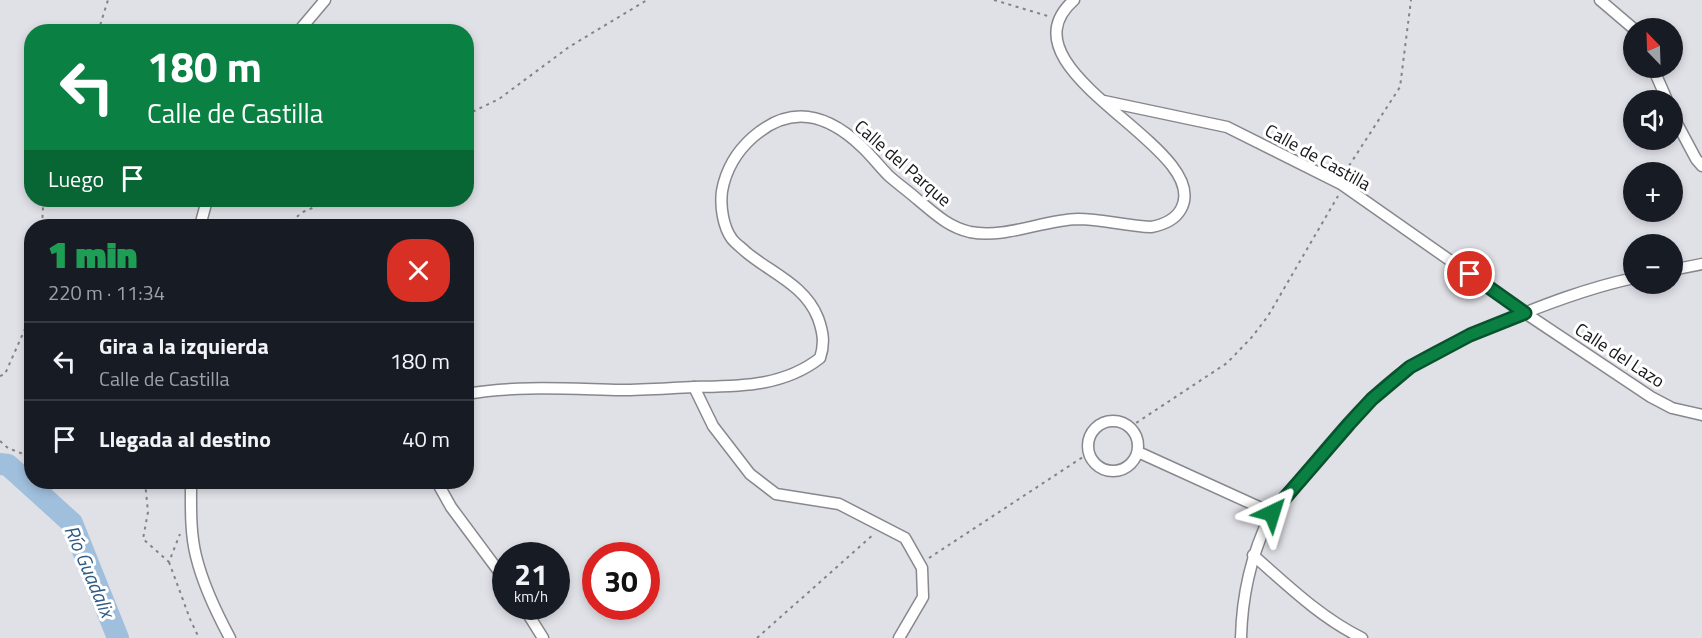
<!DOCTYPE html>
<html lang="es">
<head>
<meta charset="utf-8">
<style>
	body { margin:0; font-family:"Titillium Web",sans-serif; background:#20242c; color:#f1f3f6; height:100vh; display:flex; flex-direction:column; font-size:22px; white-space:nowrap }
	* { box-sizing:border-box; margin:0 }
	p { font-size:20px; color:#9ea1a6 }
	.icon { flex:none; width:33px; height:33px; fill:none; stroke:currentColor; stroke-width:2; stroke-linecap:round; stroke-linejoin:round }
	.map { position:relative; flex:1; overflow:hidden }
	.sheet { position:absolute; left:24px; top:219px; width:450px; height:270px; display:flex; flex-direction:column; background:#171b24; border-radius:24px; box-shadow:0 3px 9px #0003 }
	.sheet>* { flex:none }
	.hud { position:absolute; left:24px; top:24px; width:450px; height:183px; border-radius:24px; box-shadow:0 3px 9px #0003; background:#0b8043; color:#fff; overflow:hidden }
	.needle { width:39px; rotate:337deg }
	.buttons { position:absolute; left:1623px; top:18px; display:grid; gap:12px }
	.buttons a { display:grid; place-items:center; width:60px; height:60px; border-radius:50%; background:#171b24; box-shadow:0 3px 9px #0003; font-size:30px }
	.speed { position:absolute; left:492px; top:542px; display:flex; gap:12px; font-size:30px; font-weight:700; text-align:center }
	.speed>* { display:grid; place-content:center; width:78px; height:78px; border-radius:50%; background:#171b24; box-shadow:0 3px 9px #0003; line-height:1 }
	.speed small { font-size:15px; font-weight:400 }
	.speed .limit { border:9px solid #d22; background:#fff; color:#111 }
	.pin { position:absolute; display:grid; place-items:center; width:51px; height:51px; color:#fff; margin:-26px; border:3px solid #fff; border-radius:50%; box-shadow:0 2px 6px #0007 }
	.me { position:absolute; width:66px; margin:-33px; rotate:41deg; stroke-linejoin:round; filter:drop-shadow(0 0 4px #0008) }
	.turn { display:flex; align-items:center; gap:21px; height:126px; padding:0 24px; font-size:27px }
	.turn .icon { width:78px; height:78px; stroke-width:2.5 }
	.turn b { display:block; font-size:42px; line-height:51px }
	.then { display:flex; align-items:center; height:57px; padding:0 24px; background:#0003; gap:12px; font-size:22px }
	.round { display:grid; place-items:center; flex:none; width:63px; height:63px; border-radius:24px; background:#20242c }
	.headline { display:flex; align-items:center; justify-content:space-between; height:102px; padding:0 24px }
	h1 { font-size:36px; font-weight:800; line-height:45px; color:#1e9e55 }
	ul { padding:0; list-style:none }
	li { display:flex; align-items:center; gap:18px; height:78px; padding:0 24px; border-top:2px solid #363941 }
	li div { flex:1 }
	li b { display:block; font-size:22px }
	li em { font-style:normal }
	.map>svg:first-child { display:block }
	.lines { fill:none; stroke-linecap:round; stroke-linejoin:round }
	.river { stroke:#a0bfdd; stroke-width:22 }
	.minor-casing { stroke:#87878e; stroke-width:13 }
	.path { stroke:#828287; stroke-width:2; stroke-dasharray:3 4.5; stroke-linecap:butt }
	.minor { stroke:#fff; stroke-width:10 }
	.route-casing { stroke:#07532c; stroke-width:15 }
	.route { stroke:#0b8043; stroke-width:10 }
	.labels { text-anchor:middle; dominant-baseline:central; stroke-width:6; stroke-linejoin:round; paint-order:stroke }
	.street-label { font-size:18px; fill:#161619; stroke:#fff }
	.water-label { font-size:20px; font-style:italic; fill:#2d5b84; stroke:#fff }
</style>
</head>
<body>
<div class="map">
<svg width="1702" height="638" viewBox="0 0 1702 638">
	<rect width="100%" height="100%" fill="#e0e0e7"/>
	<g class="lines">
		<!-- river -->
		<polyline class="river" points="0,464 8,465 72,523 118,638"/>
		<!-- minor casing -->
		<g class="minor-casing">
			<g id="minor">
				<polyline points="1600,0 1634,29"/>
				<polyline points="298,32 325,0"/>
				<polyline points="1653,68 1667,100"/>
				<polyline points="1104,101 1227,127 1341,184 1525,313 1651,397 1672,408 1702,415"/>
				<polyline points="1672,114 1696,159 1702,166"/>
				<polyline points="200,226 207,200"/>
				<polyline points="1672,270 1702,264"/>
				<polyline points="694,387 713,426 750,474 776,494 839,504 905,538 922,568 923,597 899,638"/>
				<path d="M466,394C518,385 570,389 621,390C645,390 670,388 694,387C739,386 783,387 820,358C825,343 823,332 818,318C805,285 771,273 746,252C742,248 736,244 732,239C723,227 720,206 722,191C726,169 736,152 753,137C791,104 827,114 861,146C871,155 879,166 889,176C898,184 908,191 917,199C934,213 948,227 970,232C1006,239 1042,220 1078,219C1102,219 1126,226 1151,227C1162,225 1175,220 1181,209C1215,147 994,71 1074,0"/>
				<circle cx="1113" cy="446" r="25"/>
				<polyline points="1138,452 1272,513"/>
				<path d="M191,482C191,506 190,532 196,556C203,585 216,612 230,638"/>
				<polyline points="437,482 451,507 506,581"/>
				<path d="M1253,555C1287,585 1321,618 1362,638"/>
				<polyline points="523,606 543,638"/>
				<path d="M1241,638C1242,594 1251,555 1270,516C1277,503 1290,491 1299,481C1333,441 1367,396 1410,367C1437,349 1470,335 1500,323C1543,305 1587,288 1634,278"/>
			</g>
		</g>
		<!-- path -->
		<g class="path">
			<polyline points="994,0 1051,17"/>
			<polyline points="98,32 108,0"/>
			<polyline points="466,115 499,99 569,47 647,0"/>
			<polyline points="1345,172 1400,87 1411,0"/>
			<polyline points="42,200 43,207 42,226"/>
			<polyline points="285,226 303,212 331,200"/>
			<polyline points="0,376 5,374 32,313"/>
			<polyline points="1130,427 1227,363 1252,337 1268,316 1338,196"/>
			<polyline points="0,441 8,448 28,456 32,456"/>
			<polyline points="46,482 47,486 54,489"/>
			<polyline points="145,482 148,512 143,539 169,562 180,534"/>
			<polyline points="929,558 1089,453"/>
			<polyline points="169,562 190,619 199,638"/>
			<polyline points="757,638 874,534"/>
		</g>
		<!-- minor -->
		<use href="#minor" class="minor"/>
	</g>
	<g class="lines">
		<!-- route casing -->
		<g class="route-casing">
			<polyline id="route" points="1272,513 1349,424 1372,399 1410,367 1470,335 1525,313 1470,274"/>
		</g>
		<!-- route -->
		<use href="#route" class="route"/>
	</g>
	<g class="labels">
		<!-- street labels -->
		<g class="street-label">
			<text transform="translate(1318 157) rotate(29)">Calle de Castilla</text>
			<text transform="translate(903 163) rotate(41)">Calle del Parque</text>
			<text transform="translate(1620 355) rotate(33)">Calle del Lazo</text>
		</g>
		<!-- water labels -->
		<g class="water-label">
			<text transform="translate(90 571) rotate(67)">Río Guadalix</text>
		</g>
	</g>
</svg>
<div class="buttons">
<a><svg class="needle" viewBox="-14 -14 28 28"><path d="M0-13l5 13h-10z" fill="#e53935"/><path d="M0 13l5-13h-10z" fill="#9ea1a6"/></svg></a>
<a><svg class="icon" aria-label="sound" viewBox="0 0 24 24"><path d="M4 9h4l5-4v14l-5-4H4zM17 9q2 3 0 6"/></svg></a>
<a>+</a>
<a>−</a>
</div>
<div class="speed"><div>21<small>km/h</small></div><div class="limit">30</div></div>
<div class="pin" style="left:1470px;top:274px;background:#d93025"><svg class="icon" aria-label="arrive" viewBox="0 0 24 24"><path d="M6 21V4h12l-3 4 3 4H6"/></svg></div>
<svg class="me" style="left:1272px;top:513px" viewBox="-20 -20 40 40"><path d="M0-17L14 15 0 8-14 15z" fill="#0b8043" stroke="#fff" stroke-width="4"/></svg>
<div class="hud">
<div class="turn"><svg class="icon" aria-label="left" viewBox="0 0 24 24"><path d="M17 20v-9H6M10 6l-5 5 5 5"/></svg><div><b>180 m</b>Calle de Castilla</div></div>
<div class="then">Luego<svg class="icon" aria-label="arrive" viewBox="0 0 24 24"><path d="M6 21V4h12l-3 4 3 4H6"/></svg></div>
</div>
<section class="sheet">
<div class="headline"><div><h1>1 min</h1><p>220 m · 11:34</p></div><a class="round" style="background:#d93025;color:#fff"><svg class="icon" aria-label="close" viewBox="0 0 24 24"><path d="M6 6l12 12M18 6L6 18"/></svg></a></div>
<ul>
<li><svg class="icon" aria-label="left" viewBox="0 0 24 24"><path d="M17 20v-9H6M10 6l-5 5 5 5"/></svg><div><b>Gira a la izquierda</b><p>Calle de Castilla</p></div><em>180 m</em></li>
<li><svg class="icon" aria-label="arrive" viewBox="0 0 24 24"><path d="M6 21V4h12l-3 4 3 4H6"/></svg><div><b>Llegada al destino</b></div><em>40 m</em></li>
</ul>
</section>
</div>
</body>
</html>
